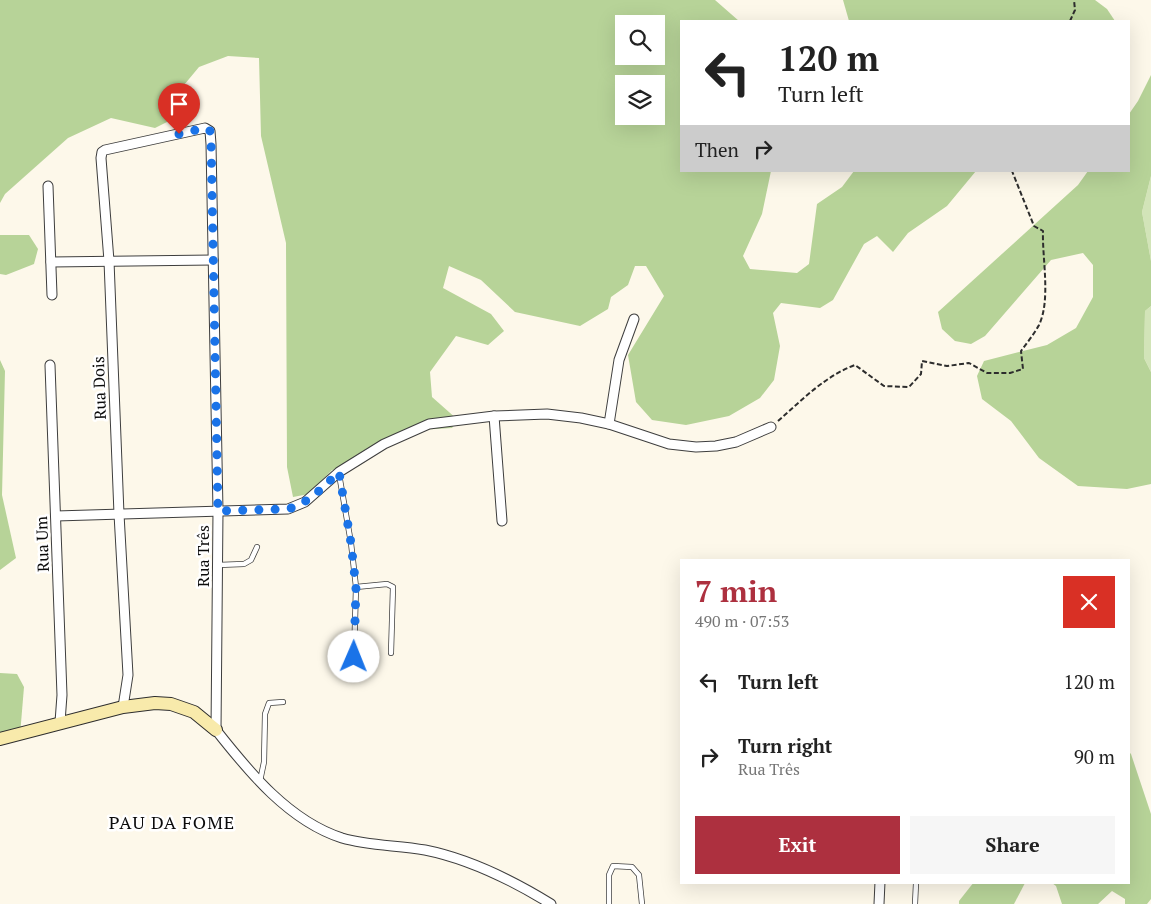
<!DOCTYPE html>
<html lang="en">
<head>
<meta charset="utf-8">
<style>
	body { margin:0; font-family:"PT Serif",serif; background:#f6f6f6; color:#222; height:100vh; display:flex; flex-direction:column; font-size:19px; white-space:nowrap }
	* { box-sizing:border-box; margin:0 }
	p { font-size:16px; color:#767676 }
	.icon { flex:none; width:28px; height:28px; fill:none; stroke:currentColor; stroke-width:2; stroke-linecap:round; stroke-linejoin:round }
	.map { position:relative; flex:1; overflow:hidden }
	.panel { position:absolute; left:680px; top:559px; width:450px; height:325px; display:flex; flex-direction:column; background:#fff; border-radius:0px; box-shadow:0 5px 20px #0002 }
	.panel>* { flex:none }
	.guide { position:absolute; left:680px; top:20px; width:450px; height:152px; border-radius:0px; box-shadow:0 5px 20px #0002; background:#fff; color:#222; overflow:hidden }
	.fabs { position:absolute; left:615px; top:15px; display:grid; gap:10px }
	.fabs a { display:grid; place-items:center; width:50px; height:50px; border-radius:0px; background:#fff; box-shadow:0 5px 20px #0002; font-size:25px }
	.pin { position:absolute; display:grid; place-items:center; width:42px; height:42px; color:#fff; margin:-51px -21px; border-radius:50% 50% 50% 0; rotate:-45deg; box-shadow:0 0 5px #0007 }
	.pin .icon { rotate:45deg }
	.me { position:absolute; width:55px; margin:-28px; rotate:1deg; stroke-linejoin:round; filter:drop-shadow(0 0 4px #0008) }
	.turn { display:flex; align-items:center; gap:18px; height:105px; padding:0 15px; font-size:22px }
	.turn .icon { width:65px; height:65px; stroke-width:2.5 }
	.turn b { display:block; font-size:35px; line-height:42px }
	.then { display:flex; align-items:center; height:48px; padding:0 15px; background:#0003; gap:10px; font-size:19px }
	.round { display:grid; place-items:center; flex:none; width:52px; height:52px; border-radius:0px; background:#f6f6f6 }
	.summary { display:flex; align-items:center; justify-content:space-between; height:85px; padding:0 15px }
	h1 { font-size:30px; font-weight:700; line-height:38px; color:#ad303f }
	.cta { display:flex; gap:10px; margin-top:auto; padding:10px 15px }
	.cta a { flex:1; height:58px; border-radius:0px; background:#ad303f; color:#fff; font-size:20px; font-weight:700; line-height:58px; text-align:center }
	.cta a+a { background:#f6f6f6; color:#222 }
	ul { padding:0; list-style:none }
	li { display:flex; align-items:center; gap:15px; height:75px; padding:0 15px }
	li div { flex:1 }
	li b { display:block; font-size:19px }
	li em { font-style:normal }
	.map>svg:first-child { display:block }
	.green { fill:#d2e4b8 }
	.forest { fill:#b7d398; fill-rule:evenodd }
	.lines { fill:none; stroke-linecap:round; stroke-linejoin:round }
	.lane-casing { stroke:#3e3e3e; stroke-width:6 }
	.street-casing { stroke:#3e3e3e; stroke-width:11 }
	.secondary-casing { stroke:#2d2d2d; stroke-width:14 }
	.path { stroke:#2d2d2d; stroke-width:2; stroke-dasharray:5 2.5; stroke-linecap:butt }
	.lane { stroke:#fff; stroke-width:4.5 }
	.street { stroke:#fff; stroke-width:9 }
	.secondary { stroke:#f8eaab; stroke-width:12 }
	.route { stroke:#1a73e8; stroke-width:9; stroke-dasharray:0 16.2 }
	.labels { text-anchor:middle; dominant-baseline:central; stroke-width:5; stroke-linejoin:round; paint-order:stroke }
	.street-label { font-size:16px; fill:#0b0b0b; stroke:#fff }
	.neighbourhood-label { font-size:18px; letter-spacing:1px; fill:#0b0b0b; stroke:#fff }
</style>
</head>
<body>
<div class="map">
<svg width="1151" height="904" viewBox="0 0 1151 904">
	<rect width="100%" height="100%" fill="#fdf8ea"/>
	<!-- green -->
	<g class="green">
		<polygon points="1151,176 1151,261 1142,212"/>
		<polygon points="1151,306 1151,372 1144,358 1145,311"/>
	</g>
	<!-- forest -->
	<g class="forest">
		<path d="M0,0H715L739,21H681V171H771L762,214L743,256L750,269L797,273L809,264L817,204L842,187L854,171H976L947,206L908,233L893,252L877,236L864,244L833,300L820,308L781,303L773,313L780,346L774,380L760,398L729,416L686,425L652,420L636,402L628,355L664,296L646,266H635L628,285L611,297L608,309L580,326L515,312L481,280L449,266L443,288L491,314L504,331L488,345L456,336L430,372L432,397L458,420L452,428L403,431L359,466L332,470L309,494L293,497L287,467L286,243L261,136L259,58L228,56L199,67L179,91L171,120L155,128L111,118L68,138L5,194L0,203ZM624,24H656V56H624ZM624,84H656V116H624Z"/>
		<polygon points="843,0 1095,0 1107,9 1115,21 849,21"/>
		<polygon points="1151,75 1151,176 1142,212 1151,261 1151,306 1145,311 1144,358 1151,372 1151,484 1127,489 1078,486 1039,458 1011,421 982,399 977,376 984,361 1047,345 1076,328 1093,297 1093,265 1083,253 1051,260 985,336 971,344 955,341 942,329 938,312 1078,185 1088,171 1129,171 1129,114 1138,101"/>
		<polygon points="0,235 29,235 38,249 34,264 6,275 0,274"/>
		<polygon points="0,360 5,371 2,495 16,558 0,570"/>
		<polygon points="0,673 17,674 24,687 20,735 0,745"/>
		<polygon points="1129,752 1131,754 1151,814 1151,899 1147,904 1125,904 1125,899 1112,891 1098,904 1062,904 1056,886 1052,883 1129,882"/>
		<polygon points="974,882 1025,882 1025,883 1014,904 959,904 959,901"/>
	</g>
	<g class="lines">
		<!-- lane casing -->
		<g class="lane-casing">
			<g id="lane">
				<polyline points="339,474 351,543 356,587 354,657"/>
				<polyline points="218,565 244,564 251,560 257,547"/>
				<polyline points="356,587 387,584 393,587 391,653"/>
				<polyline points="260,781 264,762 265,714 269,703 283,702"/>
				<polyline points="609,904 609,875 613,866 632,867 639,875 642,904"/>
				<polyline points="915,904 916,883"/>
			</g>
		</g>
		<!-- street casing -->
		<g class="street-casing">
			<g id="street">
				<polyline points="48,186 52,295"/>
				<polyline points="51,262 213,260"/>
				<polyline points="50,365 62,695 60,722"/>
				<polyline points="494,416 502,521"/>
				<polyline points="609,424 619,360 634,319"/>
				<polyline points="56,516 288,509 305,502 339,472 384,444 429,424 494,416 547,414 581,418 609,424 669,444 696,447 716,446 736,442 771,427"/>
				<path d="M123,707L128,675L119,514L109,261L101,158L102,152L105,150L205,128L210,131L211,144L218,511L216,730C249,772 289,821 342,838C369,846 398,845 425,850C470,859 512,880 551,904"/>
				<polyline points="879,904 880,882"/>
			</g>
		</g>
		<!-- secondary casing -->
		<g class="secondary-casing">
			<polyline id="secondary" points="0,739 123,707 155,703 171,704 194,712 216,730"/>
		</g>
		<!-- path -->
		<g class="path">
			<polyline points="1070,21 1075,10 1074,0"/>
			<path d="M778,421C802,400 825,376 855,365L884,386L909,387L921,374L922,361L947,366L969,363L987,373H1010L1023,369L1021,351C1027,343 1034,334 1039,325C1051,300 1042,258 1043,231L1034,226L1012,171"/>
		</g>
		<!-- lane -->
		<use href="#lane" class="lane"/>
		<!-- street -->
		<use href="#street" class="street"/>
		<!-- secondary -->
		<use href="#secondary" class="secondary"/>
	</g>
	<g class="lines">
		<!-- route -->
		<path class="route" d="M179,134L205,128L210,131L211,137L218,511L288,509C309,503 323,487 339,472L351,543L356,587L354,657"/>
	</g>
	<g class="labels">
		<!-- street labels -->
		<g class="street-label">
			<text transform="translate(99 388) rotate(-92)">Rua Dois</text>
			<text transform="translate(42 544) rotate(-92)">Rua Um</text>
			<text transform="translate(203 556) rotate(-90)">Rua Três</text>
		</g>
		<!-- neighbourhood labels -->
		<g class="neighbourhood-label">
			<text x="172" y="822">PAU DA FOME</text>
		</g>
	</g>
</svg>
<div class="fabs">
<a><svg class="icon" aria-label="search" viewBox="0 0 24 24"><circle cx="10" cy="10" r="6"/><path d="M15 15l6 6"/></svg></a>
<a><svg class="icon" aria-label="layers" viewBox="0 0 24 24"><path d="M12 4l9 5-9 5-9-5zM3 14l9 5 9-5"/></svg></a>
</div>
<div class="pin" style="left:179px;top:134px;background:#d93025"><svg class="icon" aria-label="arrive" viewBox="0 0 24 24"><path d="M6 21V4h12l-3 4 3 4H6"/></svg></div>
<svg class="me" style="left:354px;top:657px" viewBox="-20 -20 40 40"><circle r="19" fill="#fff"/><path d="M0-13L10 11 0 6-10 11z" fill="#1a73e8"/></svg>
<div class="guide">
<div class="turn"><svg class="icon" aria-label="left" viewBox="0 0 24 24"><path d="M17 20v-9H6M10 6l-5 5 5 5"/></svg><div><b>120 m</b>Turn left</div></div>
<div class="then">Then<svg class="icon" aria-label="right" viewBox="0 0 24 24"><path d="M7 20v-9h11M14 6l5 5-5 5"/></svg></div>
</div>
<section class="panel">
<div class="summary"><div><h1>7 min</h1><p>490 m · 07:53</p></div><a class="round" style="background:#d93025;color:#fff"><svg class="icon" aria-label="close" viewBox="0 0 24 24"><path d="M6 6l12 12M18 6L6 18"/></svg></a></div>
<ul>
<li><svg class="icon" aria-label="left" viewBox="0 0 24 24"><path d="M17 20v-9H6M10 6l-5 5 5 5"/></svg><div><b>Turn left</b></div><em>120 m</em></li>
<li><svg class="icon" aria-label="right" viewBox="0 0 24 24"><path d="M7 20v-9h11M14 6l5 5-5 5"/></svg><div><b>Turn right</b><p>Rua Três</p></div><em>90 m</em></li>
</ul>
<div class="cta"><a>Exit</a><a>Share</a></div>
</section>
</div>
</body>
</html>
